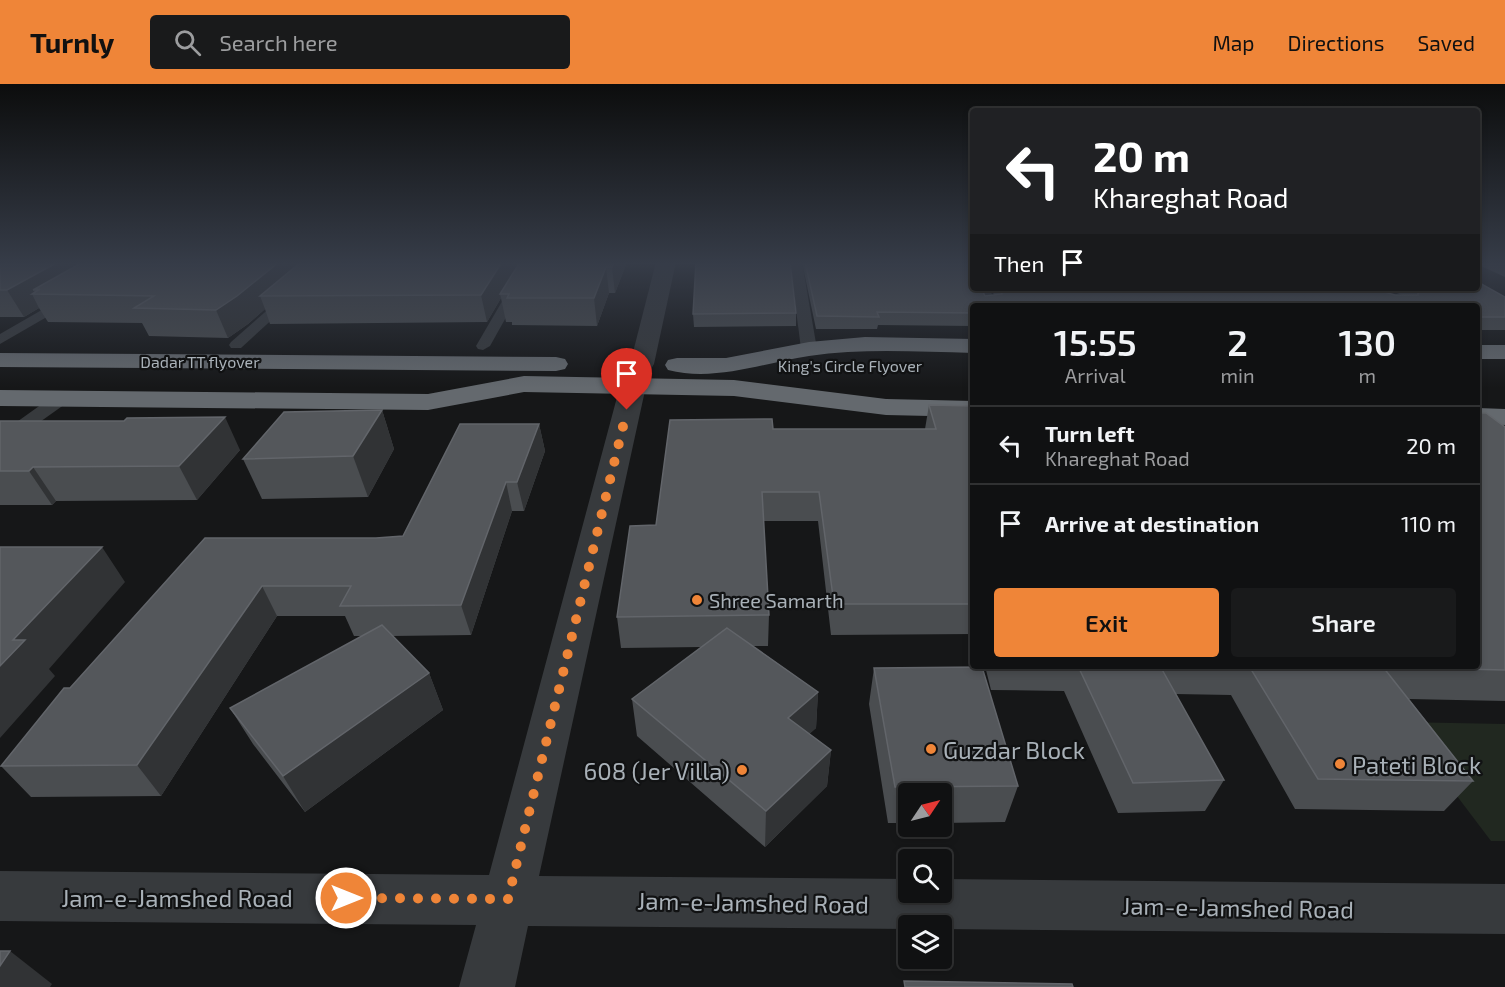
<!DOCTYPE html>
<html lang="en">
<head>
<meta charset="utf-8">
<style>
	body { margin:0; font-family:"Exo 2",sans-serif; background:#191a1b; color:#f1f3f6; height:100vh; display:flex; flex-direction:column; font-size:22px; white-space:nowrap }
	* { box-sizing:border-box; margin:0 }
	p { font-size:20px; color:#9c9d9f }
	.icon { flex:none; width:33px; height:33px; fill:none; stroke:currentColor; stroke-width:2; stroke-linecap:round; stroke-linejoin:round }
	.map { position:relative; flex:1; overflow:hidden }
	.panel { position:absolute; left:970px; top:219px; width:510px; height:366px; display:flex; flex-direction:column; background:#101112; border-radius:6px; box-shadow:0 3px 9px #0003,0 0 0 2px #303132 }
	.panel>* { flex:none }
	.top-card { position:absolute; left:970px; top:24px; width:510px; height:183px; border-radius:6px; box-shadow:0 3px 9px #0003,0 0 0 2px #303132; background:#202124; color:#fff; overflow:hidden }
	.needle { width:39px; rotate:55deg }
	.buttons { position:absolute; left:898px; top:699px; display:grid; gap:12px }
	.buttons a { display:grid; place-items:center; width:54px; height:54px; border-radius:6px; background:#101112; box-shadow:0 3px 9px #0003,0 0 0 2px #303132; font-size:30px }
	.pin { position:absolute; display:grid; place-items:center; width:51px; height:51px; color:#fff; margin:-62px -26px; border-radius:50% 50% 50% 0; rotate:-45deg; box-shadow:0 0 6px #0007 }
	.pin .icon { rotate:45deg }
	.me { position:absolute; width:66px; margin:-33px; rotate:90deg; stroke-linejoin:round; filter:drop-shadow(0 0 4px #0008) }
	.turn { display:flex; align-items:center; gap:21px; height:126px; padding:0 24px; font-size:27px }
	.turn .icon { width:78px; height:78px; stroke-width:2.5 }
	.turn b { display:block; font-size:42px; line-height:51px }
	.then { display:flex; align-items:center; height:57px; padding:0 24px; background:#0003; gap:12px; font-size:22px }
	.eta { display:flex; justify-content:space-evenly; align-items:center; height:102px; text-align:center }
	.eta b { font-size:36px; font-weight:600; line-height:42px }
	.button { display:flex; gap:12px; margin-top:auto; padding:12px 24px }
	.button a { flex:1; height:69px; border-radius:6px; background:#ef8538; color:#111; font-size:24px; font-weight:600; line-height:69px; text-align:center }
	.button a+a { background:#191a1b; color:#f1f3f6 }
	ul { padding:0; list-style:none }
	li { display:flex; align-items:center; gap:18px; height:78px; padding:0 24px; border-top:2px solid #303132 }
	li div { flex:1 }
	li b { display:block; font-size:22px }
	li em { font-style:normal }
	header { display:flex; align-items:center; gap:36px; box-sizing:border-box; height:84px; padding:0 30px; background:#ef8538; color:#111 }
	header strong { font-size:28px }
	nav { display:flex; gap:33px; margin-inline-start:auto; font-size:21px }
	.search { width:420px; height:54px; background:#191a1b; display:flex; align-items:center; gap:15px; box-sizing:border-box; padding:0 21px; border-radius:6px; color:#9c9d9f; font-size:22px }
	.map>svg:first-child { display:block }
	.green { fill:#212820 }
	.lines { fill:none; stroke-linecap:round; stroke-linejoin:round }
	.lane { fill:#373a3d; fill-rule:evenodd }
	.street { fill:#373a3d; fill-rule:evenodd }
	.secondary { fill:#46494d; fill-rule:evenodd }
	.highway { fill:#64696e; fill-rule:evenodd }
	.wall { fill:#4a4d50 }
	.shaded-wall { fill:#313335 }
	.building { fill:#54575b; stroke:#62656a; stroke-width:1.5 }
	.route { stroke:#ef8538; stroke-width:10; stroke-dasharray:0 18 }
	.poi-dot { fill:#ef8538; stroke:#111213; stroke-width:2 }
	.labels { text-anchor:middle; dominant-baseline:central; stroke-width:4.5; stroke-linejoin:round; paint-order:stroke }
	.far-street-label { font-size:16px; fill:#a9b1b8; stroke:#111213 }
	.poi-label { font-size:20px; fill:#a9b1b8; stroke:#111213; text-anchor:start }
	.near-poi-label { font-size:24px; fill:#a9b1b8; stroke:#111213; text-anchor:start }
	.near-street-label { font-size:24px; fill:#a9b1b8; stroke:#111213 }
</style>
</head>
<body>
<header>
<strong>Turnly</strong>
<div class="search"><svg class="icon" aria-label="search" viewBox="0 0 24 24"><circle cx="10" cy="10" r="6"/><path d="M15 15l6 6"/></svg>Search here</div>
<nav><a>Map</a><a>Directions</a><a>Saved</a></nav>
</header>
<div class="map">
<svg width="1505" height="903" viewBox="0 0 1505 903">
	<rect width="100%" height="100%" fill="#161718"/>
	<!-- green -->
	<polygon class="green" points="1401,638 1505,640 1505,757 1491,757"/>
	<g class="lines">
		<!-- lane -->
		<g class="lane">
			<polygon points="322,178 335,178 241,264 231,264 229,261 231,258"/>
			<polygon points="525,178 537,178 490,262 483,266 478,265 476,262"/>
			<polygon points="790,178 802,178 817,265 809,270 801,265"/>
			<polygon points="975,204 989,204 997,222 983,222"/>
			<polygon points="66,212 71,213 73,216 71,219 0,260 0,250"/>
			<polygon points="62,309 68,310 70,314 68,318 6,362 0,363 0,350 56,310"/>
		</g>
		<!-- street -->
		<g class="street">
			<polygon points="656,178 676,178 654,280 651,285 642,287 633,285 630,280"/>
			<polygon points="633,294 642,297 646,302 539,792 909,795 909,808 942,808 942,795 1505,800 1505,850 942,845 942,842 909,842 909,845 528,842 515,903 459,903 476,841 0,837 0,787 489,791 620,302 624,297"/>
		</g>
		<!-- secondary -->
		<polygon class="secondary" points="1478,178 1505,179 1505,193 1481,182"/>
		<!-- highway -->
		<g class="highway">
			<path d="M865,253L974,255V269C919,268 863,264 809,272C763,279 715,298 668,286L665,281L668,276L677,274H726L809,258Z"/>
			<rect x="1478" y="261" width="27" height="14"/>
			<polygon points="0,269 556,273 565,275 568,280 565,285 556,287 0,283"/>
			<polygon points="524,292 734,296 886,315 974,317 974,333 886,331 734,312 524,308 428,326 0,322 0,306 428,310"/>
			<polygon points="1478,324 1505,325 1505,341 1478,340"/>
		</g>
	</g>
	<!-- wall -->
	<g class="wall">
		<polygon points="0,178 627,178 615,209 609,209 597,242 512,241 512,238 506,238 501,214 487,238 270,240 265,225 248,240 228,254 149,252 142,239 48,238 39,224 24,233 0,233"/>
		<polygon points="802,178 970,178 974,204 985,212 994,211 991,204 1376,204 1381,207 1395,211 1402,211 1384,204 1478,204 1505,213 1505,246 1478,246 1478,222 974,222 974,242 878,241 877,245 816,245"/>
		<polygon points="796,229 796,242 694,243 693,230"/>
		<polygon points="929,321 974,322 974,550 831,551 818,437 763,437 769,531 768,562 753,562 818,608 816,644 809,650 831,666 827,702 765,763 637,652 632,615 702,563 621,564 617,533 656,441 925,345"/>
		<polygon points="382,326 394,365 368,413 262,415 243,375"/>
		<polygon points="0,337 240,366 197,416 56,417 52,421 0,421"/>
		<polygon points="539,340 545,367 524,427 512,427 471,551 392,552 429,589 443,626 305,728 253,660 230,624 362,552 354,552 345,532 277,532 161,712 31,713 1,682 70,604 205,454 376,454 403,452"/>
		<polygon points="1505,343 1505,617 1409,615 1473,697 1444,727 1295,725 1231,611 1175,610 1224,696 1205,727 1118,729 1064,607 991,606 985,582 1478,582"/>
		<polygon points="874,584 1018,702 1005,738 942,739 942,710 909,710 909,739 888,739 869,620"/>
	</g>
	<!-- shaded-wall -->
	<g class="shaded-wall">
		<polygon points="58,178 116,178 40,205 33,206 36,210 32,210 39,224 24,233 7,206"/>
		<polygon points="279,178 319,178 260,212 265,225 248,240 228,254 216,226"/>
		<polygon points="502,178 522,178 500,210 501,214 487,238 481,211"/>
		<polygon points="614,178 627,178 615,209 612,183"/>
		<polygon points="606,183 609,209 597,242 594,214"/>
		<polygon points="382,326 394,365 368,413 353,372"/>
		<polygon points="225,333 240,366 197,416 179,382"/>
		<polygon points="539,340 545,367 524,427 517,398"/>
		<polygon points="33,383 56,417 52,421 29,387"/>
		<polygon points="506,398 512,427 471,551 461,521"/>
		<polygon points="102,463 125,498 49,585 55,592 0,654 0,582 13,556"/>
		<polygon points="262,502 277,532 161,712 137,681"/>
		<polygon points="429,589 443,626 305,728 283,692"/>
		<polygon points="818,608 816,644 786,671 788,634"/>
		<polygon points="831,666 827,702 765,763 766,727"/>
		<polygon points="10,867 52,900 50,903 0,903 0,882"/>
	</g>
	<!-- building -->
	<g class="building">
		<polygon points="0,178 58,178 7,206 0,206"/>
		<polygon points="83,178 279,178 237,212 216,226 134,224 154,212 32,210 40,205 33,206"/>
		<polygon points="301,178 502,178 481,211 260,212"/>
		<polygon points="520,178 614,178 612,183 606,183 594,214 507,214 509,210 500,210"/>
		<polygon points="696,178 790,178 796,229 693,230"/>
		<polygon points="805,178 970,178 971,180 974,180 974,204 981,204 985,212 1002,210 999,204 1376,204 1381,207 1395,211 1418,211 1418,208 1414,204 1478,204 1478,198 1505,213 1505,233 1478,233 1478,222 974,222 974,229 877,228 879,233 817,232"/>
		<polygon points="929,321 974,322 974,520 834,520 819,408 762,408 769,531 617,533 630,442 656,441 670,336 772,335 773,345 936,345"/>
		<polygon points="382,326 353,372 243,375 284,328"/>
		<polygon points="1478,329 1486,329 1505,343 1505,586 1383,583 1473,697 1318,695 1249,582 1478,582"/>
		<polygon points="225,333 179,382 33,383 29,387 0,387 0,337 124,337 127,334"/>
		<polygon points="460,340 539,340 517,398 506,398 461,521 340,522 351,502 262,502 137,681 1,682 64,604 70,604 205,454 376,454 403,452"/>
		<polygon points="0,463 102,463 13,556 25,556 0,582"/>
		<polygon points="382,541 429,589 283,692 230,624"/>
		<polygon points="727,544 818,608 788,634 831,666 766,727 632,615"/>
		<polygon points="1078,582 1160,582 1224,696 1133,699"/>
		<polygon points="982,583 1018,702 895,703 874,584"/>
		<polygon points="0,867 10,867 0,882"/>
		<polygon points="904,897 1072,900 1073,903 905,903"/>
	</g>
	<!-- sky -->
	<linearGradient id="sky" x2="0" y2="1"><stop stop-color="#0c0d0d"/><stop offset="0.59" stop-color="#363c48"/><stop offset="1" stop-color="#363c48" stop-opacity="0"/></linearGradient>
	<rect width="1505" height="304" fill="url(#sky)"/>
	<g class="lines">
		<!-- route -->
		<polyline class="route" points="346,814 508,815 627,326"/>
	</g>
	<!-- markers -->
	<g class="poi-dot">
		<circle cx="697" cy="516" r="6"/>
		<circle cx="931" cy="665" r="6"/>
		<circle cx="1340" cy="680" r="6"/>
		<circle cx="742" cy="686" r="6"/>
	</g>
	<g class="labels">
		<!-- far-street labels -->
		<g class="far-street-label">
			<text x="200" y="277">Dadar TT flyover</text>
			<text x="850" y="281">King's Circle Flyover</text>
		</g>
		<!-- poi labels -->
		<g class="poi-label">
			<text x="709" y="516">Shree Samarth</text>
		</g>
		<!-- near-poi labels -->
		<g class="near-poi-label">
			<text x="943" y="665">Guzdar Block</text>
			<text x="1352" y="680">Pateti Block</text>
			<text x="730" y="686" text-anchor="end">608 (Jer Villa)</text>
		</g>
		<!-- near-street labels -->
		<g class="near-street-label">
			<text x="177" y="813">Jam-e-Jamshed Road</text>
			<text transform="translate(753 818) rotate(1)">Jam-e-Jamshed Road</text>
			<text transform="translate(1238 823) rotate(1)">Jam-e-Jamshed Road</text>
		</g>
	</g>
</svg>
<div class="buttons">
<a><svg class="needle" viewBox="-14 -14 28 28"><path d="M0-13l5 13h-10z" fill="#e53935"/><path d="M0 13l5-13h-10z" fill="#9c9d9f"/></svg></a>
<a><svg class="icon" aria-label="search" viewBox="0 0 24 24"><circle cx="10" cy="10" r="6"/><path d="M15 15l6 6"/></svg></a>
<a><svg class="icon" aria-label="layers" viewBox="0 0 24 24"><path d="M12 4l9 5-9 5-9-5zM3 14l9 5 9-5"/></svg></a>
</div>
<div class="pin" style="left:627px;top:326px;background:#d93025"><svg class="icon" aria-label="arrive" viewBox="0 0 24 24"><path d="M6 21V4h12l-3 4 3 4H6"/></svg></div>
<svg class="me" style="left:346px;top:814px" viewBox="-20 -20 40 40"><circle r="17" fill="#ef8538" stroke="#fff" stroke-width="3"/><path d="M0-11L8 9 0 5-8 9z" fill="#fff"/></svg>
<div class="top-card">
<div class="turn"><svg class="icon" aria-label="left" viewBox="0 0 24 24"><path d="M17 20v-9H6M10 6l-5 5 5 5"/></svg><div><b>20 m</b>Khareghat Road</div></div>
<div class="then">Then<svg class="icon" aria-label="arrive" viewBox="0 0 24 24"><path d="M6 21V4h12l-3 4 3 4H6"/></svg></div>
</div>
<section class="panel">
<div class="eta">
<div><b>15:55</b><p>Arrival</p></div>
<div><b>2</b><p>min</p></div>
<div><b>130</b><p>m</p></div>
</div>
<ul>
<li><svg class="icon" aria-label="left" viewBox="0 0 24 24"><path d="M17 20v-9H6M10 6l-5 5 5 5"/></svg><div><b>Turn left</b><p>Khareghat Road</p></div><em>20 m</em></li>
<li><svg class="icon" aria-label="arrive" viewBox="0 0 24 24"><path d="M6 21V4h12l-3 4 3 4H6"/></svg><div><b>Arrive at destination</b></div><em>110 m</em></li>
</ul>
<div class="button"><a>Exit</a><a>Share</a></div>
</section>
</div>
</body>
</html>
